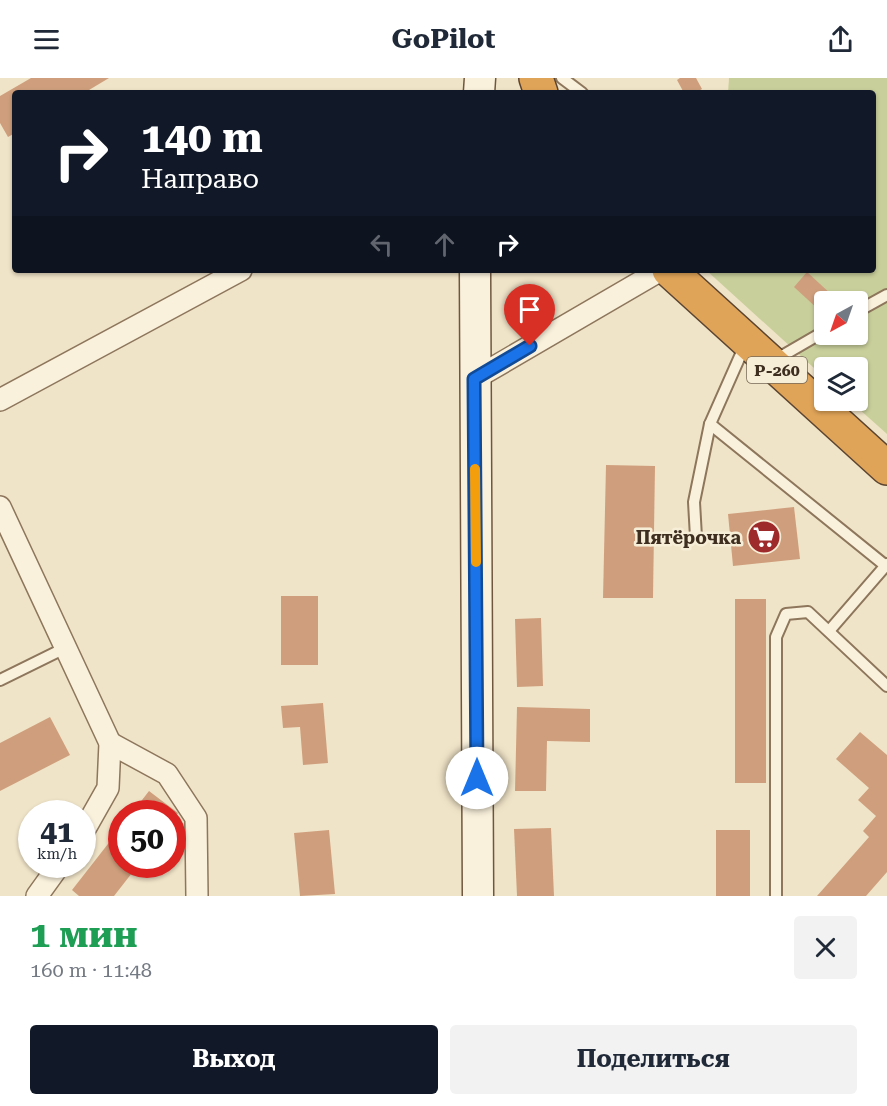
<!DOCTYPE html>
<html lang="ru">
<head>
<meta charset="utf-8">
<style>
	body { margin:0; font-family:"Roboto Serif",serif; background:#f2f2f3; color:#1f2937; height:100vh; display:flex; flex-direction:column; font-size:22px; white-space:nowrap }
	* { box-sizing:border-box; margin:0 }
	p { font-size:20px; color:#747a83 }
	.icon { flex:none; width:33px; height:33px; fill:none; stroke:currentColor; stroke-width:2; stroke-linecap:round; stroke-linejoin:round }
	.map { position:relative; height:818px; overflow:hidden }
	.panel { display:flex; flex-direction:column; background:#fff; flex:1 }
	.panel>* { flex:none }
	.banner { position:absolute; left:12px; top:12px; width:864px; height:183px; border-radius:6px; box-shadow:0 2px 4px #0004; background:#111827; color:#fff; overflow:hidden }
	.needle { width:39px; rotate:220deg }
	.fabs { position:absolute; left:814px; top:213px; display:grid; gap:12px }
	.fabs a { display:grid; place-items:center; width:54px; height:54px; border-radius:6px; background:#fff; box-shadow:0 2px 4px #0004; font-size:30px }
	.speed { position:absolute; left:18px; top:722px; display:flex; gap:12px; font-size:30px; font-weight:700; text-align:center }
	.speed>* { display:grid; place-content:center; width:78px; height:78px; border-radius:50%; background:#fff; box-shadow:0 2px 4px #0004; line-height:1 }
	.speed small { font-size:15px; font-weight:400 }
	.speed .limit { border:9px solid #d22; background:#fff; color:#111 }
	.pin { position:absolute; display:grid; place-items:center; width:51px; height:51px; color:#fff; margin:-62px -26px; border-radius:50% 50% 50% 0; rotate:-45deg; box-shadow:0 0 6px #0007 }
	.pin .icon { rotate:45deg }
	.me { position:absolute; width:66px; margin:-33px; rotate:0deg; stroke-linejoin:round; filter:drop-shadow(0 0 4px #0008) }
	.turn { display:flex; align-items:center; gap:21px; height:126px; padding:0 30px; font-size:27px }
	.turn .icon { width:78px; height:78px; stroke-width:2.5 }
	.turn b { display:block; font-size:42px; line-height:51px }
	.lanes { display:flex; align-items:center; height:57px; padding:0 30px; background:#0003; justify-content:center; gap:30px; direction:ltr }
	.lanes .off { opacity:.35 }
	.round { display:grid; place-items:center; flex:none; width:63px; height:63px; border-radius:6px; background:#f2f2f3 }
	.head { display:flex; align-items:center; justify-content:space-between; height:102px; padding:0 30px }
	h1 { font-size:36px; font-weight:700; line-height:45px; color:#1e9e55 }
	.action { display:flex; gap:12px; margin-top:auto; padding:12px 30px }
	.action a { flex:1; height:69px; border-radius:6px; background:#111827; color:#fff; font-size:24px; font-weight:700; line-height:69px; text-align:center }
	.action a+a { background:#f2f2f3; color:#1f2937 }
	header { display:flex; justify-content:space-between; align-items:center; height:78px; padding:0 30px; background:#fff; font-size:27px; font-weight:700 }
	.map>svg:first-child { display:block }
	.green { fill:#c9cf9b; fill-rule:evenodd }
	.building { fill:#cf9f7d }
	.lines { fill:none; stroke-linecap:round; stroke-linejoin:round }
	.lane-casing { stroke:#8d765c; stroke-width:14 }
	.street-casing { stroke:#8d765c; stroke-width:24 }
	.secondary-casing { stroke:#6f573f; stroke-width:33 }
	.highway-casing { stroke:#5b4430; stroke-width:36 }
	.lane { stroke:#faf1dc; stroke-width:10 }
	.street { stroke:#faf1dc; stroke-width:21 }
	.secondary { stroke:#faf1dc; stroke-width:30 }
	.highway { stroke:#e0a458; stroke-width:33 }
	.route-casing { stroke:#114b97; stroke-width:15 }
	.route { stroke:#1a73e8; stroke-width:10 }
	.slow { stroke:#f59e0b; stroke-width:10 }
	.labels { text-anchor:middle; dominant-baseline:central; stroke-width:5; stroke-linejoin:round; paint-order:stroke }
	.shield { fill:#f7eed8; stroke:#756857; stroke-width:1.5 }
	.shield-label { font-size:16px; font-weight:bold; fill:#3d2e20 }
	.poi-label { font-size:18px; font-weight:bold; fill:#3d2e20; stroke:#f7eed8; text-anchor:end }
</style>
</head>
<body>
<header><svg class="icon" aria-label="menu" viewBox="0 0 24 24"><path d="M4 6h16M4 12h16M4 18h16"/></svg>GoPilot<svg class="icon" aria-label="share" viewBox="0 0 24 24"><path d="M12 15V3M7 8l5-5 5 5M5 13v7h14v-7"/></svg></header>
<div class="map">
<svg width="887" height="818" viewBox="0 0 887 818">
	<rect width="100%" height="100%" fill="#f0e4c8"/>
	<!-- green -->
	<path class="green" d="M729,0H887V356L850,323L858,322V290H825V300L706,192H873V15H728ZM825,224H858V256H825Z"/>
	<!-- building -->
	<g class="building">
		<polygon points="31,0 109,0 84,15 15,15 15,55 8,59 0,45 0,18"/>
		<polygon points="680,0 696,0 702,11 695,15 684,15 677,2"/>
		<polygon points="807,194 832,217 819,232 794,209"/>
		<polygon points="606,387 655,388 653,520 603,520"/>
		<polygon points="794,429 800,481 733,488 728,436"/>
		<rect x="281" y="518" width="37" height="69"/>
		<rect x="735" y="521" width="31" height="184"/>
		<polygon points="541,540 543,608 517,609 515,541"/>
		<polygon points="323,625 328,685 303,687 300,649 283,650 281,628"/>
		<polygon points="517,629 590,631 590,664 547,663 546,713 515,713"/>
		<polygon points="50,639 70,677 0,713 0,665"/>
		<polygon points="860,654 887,677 887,794 866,818 817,818 869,759 863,753 876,738 858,722 869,710 836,681"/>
		<polygon points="149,713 178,735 172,743 172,735 132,735"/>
		<polygon points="122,748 122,786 139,786 114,818 79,818 72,812"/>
		<polygon points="551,750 554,818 517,818 514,751"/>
		<polygon points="329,752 335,816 300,818 294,755"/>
		<rect x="716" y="752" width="34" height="66"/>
	</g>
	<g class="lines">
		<!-- lane casing -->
		<g class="lane-casing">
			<g id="lane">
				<polyline points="562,0 582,15"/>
				<polyline points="858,233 887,217"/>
				<polyline points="745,267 710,346 886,488"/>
				<polyline points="775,282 825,253"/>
				<polyline points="696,459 694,424 710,346"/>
				<polyline points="829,553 887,486"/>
				<polyline points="0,602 65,570"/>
				<polyline points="776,818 776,559 786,536 808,534 887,608"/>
			</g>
		</g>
		<!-- street casing -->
		<g class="street-casing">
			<g id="street">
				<polyline points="474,301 661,192"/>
				<polyline points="0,322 241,192"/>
				<polyline points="0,429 110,665 108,710 82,756"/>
				<polyline points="110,665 167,696 196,740 197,818"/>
				<polyline points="37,818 60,786"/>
			</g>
		</g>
		<!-- secondary casing -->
		<g class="secondary-casing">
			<g id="secondary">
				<polyline points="479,15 480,0"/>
				<polyline points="475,192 478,818"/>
			</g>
		</g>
		<!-- highway casing -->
		<g class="highway-casing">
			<g id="highway">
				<polyline points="536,0 541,15"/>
				<polyline points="669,192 887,390"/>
			</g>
		</g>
		<!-- lane -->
		<use href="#lane" class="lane"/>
		<!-- street -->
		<use href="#street" class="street"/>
		<!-- secondary -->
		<use href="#secondary" class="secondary"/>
		<!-- highway -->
		<use href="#highway" class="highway"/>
	</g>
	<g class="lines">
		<!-- route casing -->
		<g class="route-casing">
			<polyline id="route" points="477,700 474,301 530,268"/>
		</g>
		<!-- route -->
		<use href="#route" class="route"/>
		<!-- slow -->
		<polyline class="slow" points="475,391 476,484"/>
	</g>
	<!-- icons -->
	<defs>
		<g id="supermarket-disc" transform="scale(1.725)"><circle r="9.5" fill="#9e2a2b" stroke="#f7eed8"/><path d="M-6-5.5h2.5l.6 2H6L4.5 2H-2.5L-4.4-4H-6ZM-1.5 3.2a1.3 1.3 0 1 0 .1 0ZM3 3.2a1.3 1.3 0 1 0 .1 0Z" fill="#fff"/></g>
	</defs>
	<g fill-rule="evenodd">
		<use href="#supermarket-disc" x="764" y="459"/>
	</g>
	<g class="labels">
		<!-- shield labels -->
		<rect class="shield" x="747" y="279" width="60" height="26" rx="4.5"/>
		<g class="shield-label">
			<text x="777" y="292">Р-260</text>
		</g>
		<!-- poi labels -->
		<g class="poi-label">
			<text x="741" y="459">Пятёрочка</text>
		</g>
	</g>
</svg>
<div class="fabs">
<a><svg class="needle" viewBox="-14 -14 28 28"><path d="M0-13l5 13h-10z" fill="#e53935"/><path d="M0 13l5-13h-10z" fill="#747a83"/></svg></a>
<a><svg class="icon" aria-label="layers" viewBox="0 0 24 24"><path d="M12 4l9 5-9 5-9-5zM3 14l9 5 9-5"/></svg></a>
</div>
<div class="speed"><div>41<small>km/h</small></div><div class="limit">50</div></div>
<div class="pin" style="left:530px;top:268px;background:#d93025"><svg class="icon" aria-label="arrive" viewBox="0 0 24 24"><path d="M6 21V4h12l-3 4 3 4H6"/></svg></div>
<svg class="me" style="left:477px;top:700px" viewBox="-20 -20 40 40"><circle r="19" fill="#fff"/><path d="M0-13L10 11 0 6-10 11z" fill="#1a73e8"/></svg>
<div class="banner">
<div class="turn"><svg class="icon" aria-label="right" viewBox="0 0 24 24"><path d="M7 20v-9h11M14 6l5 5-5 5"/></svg><div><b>140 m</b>Направо</div></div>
<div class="lanes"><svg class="icon off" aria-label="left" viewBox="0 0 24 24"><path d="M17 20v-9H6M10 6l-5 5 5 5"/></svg><svg class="icon off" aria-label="ahead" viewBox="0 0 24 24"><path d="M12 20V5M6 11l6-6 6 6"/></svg><svg class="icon" aria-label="right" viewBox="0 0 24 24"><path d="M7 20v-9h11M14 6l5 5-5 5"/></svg></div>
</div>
</div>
<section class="panel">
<div class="head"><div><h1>1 мин</h1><p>160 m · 11:48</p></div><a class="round"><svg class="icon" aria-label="close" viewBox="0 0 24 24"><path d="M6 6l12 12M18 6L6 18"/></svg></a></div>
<div class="action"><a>Выход</a><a>Поделиться</a></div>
</section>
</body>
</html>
